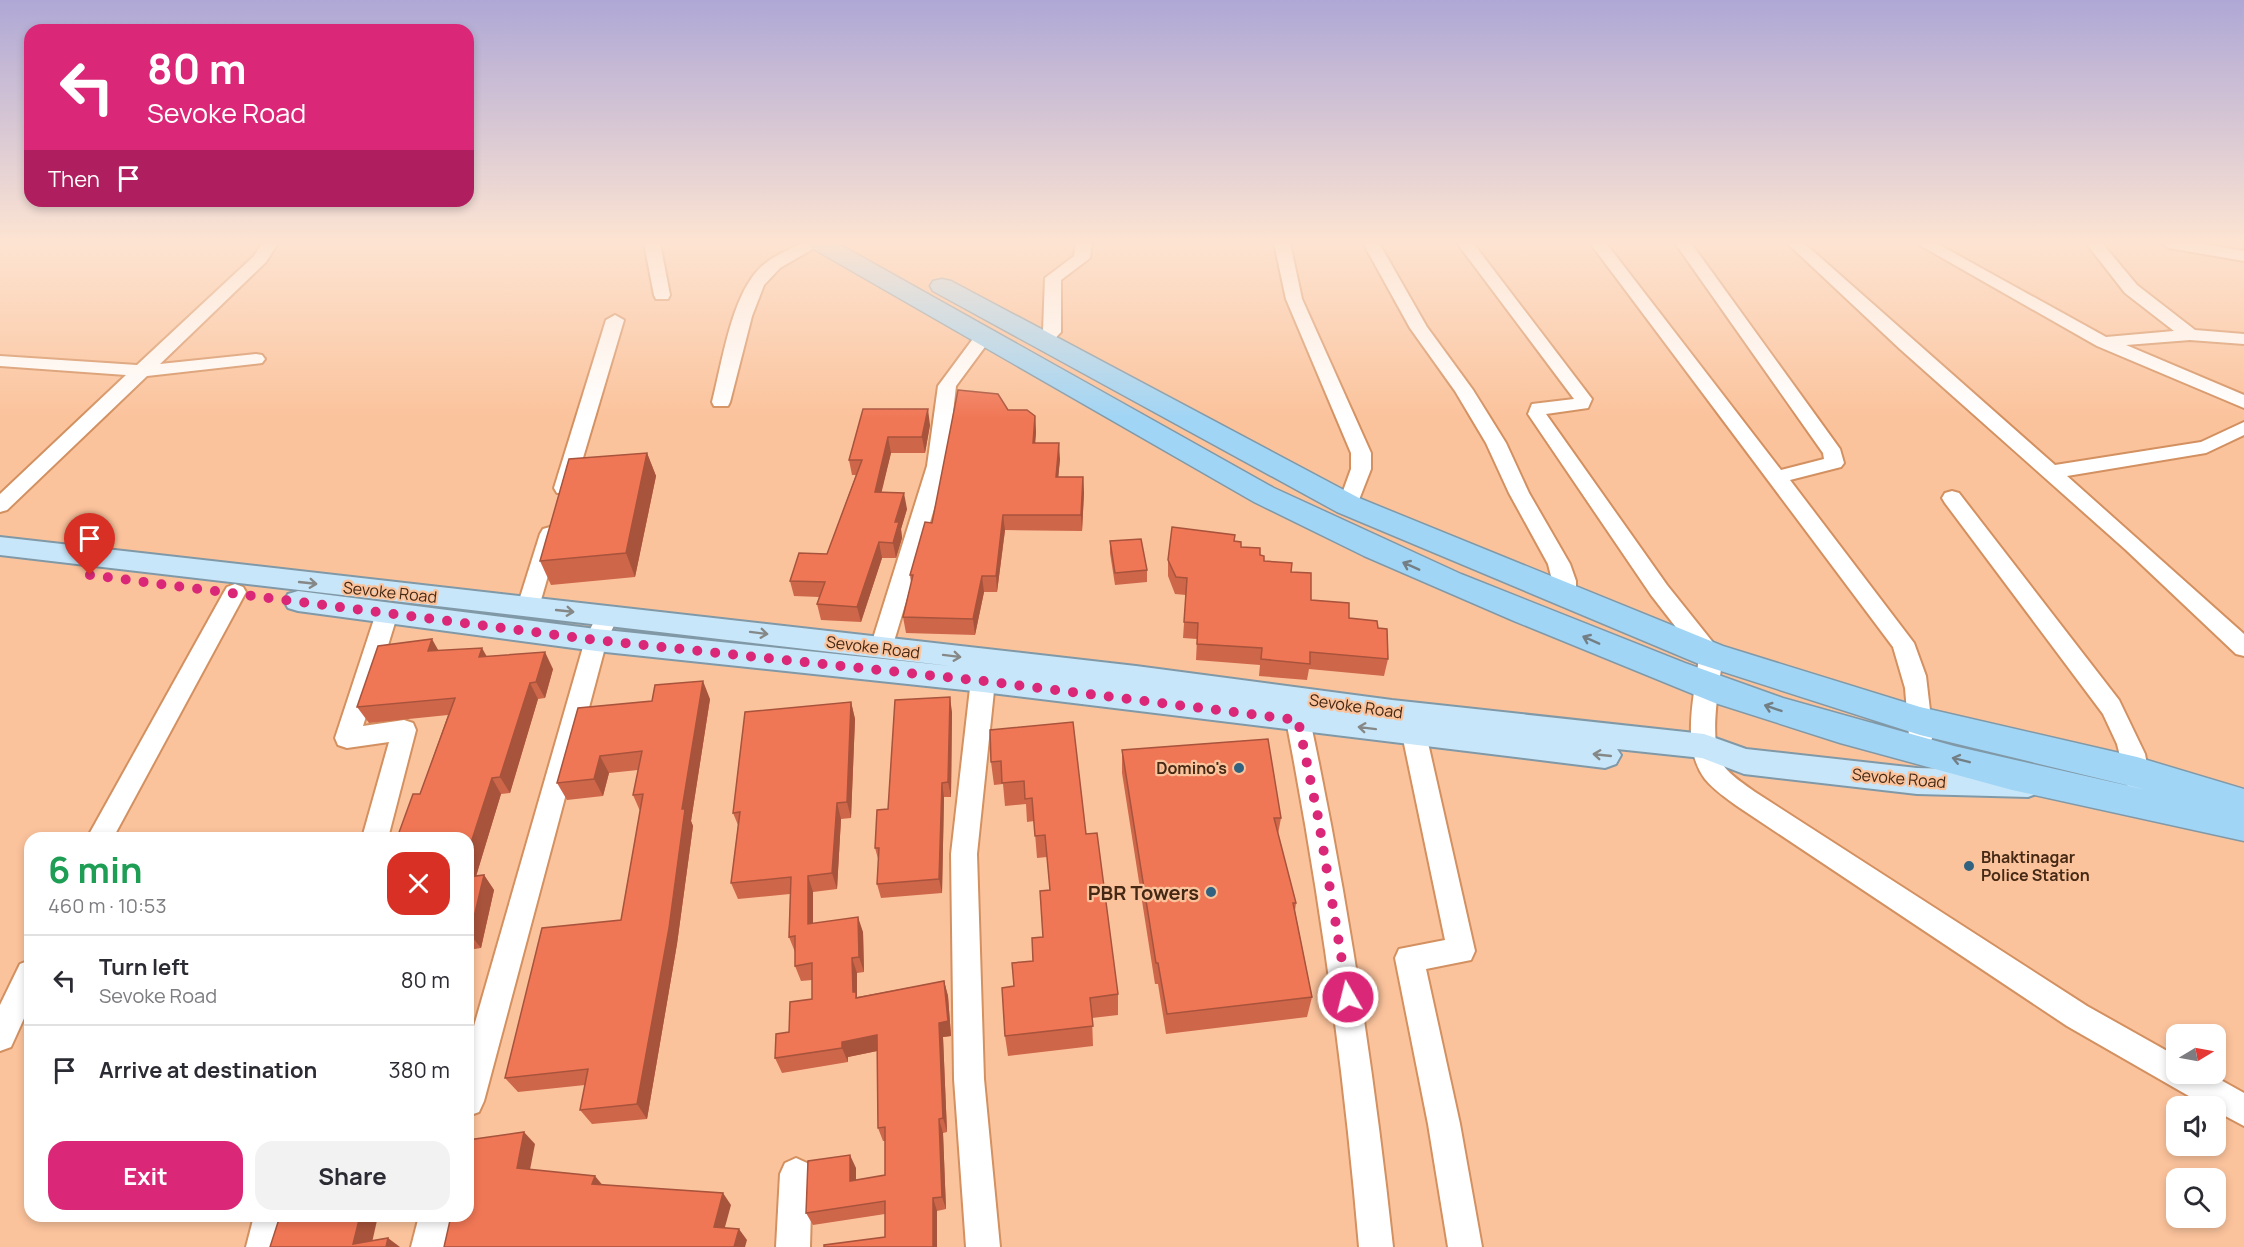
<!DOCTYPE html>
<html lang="en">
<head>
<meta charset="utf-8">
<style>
	body { margin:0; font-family:Manrope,sans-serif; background:#f2f2f3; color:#2b2b33; height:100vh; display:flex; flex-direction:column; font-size:22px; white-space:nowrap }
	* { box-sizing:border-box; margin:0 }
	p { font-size:20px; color:#7c7c81 }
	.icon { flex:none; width:33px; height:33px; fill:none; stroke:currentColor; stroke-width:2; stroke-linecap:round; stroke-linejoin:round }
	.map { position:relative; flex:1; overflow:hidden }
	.details { position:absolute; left:24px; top:832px; width:450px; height:390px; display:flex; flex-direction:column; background:#fff; border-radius:18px; box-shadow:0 3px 9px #0003 }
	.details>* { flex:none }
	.hud { position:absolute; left:24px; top:24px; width:450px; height:183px; border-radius:18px; box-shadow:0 3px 9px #0003; background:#db2777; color:#fff; overflow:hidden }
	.needle { width:39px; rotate:80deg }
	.tools { position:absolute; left:2166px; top:1024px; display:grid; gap:12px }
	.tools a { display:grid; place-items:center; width:60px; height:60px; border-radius:12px; background:#fff; box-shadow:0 3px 9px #0003; font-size:30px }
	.pin { position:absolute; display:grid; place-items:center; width:51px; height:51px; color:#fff; margin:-62px -26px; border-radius:50% 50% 50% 0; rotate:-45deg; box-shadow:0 0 6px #0007 }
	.pin .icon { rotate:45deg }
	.me { position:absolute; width:66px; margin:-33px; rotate:352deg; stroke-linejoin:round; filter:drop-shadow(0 0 4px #0008) }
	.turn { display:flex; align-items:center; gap:21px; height:126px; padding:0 24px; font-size:27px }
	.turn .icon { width:78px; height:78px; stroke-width:2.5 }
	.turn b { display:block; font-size:42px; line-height:51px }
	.then { display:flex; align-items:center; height:57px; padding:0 24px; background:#0003; gap:12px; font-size:22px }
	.round { display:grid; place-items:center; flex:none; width:63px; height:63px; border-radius:18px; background:#f2f2f3 }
	.headline { display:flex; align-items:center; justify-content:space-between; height:102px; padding:0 24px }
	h1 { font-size:36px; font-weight:700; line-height:45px; color:#1e9e55 }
	.primary-button { display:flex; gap:12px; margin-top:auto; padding:12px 24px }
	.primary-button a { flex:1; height:69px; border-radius:18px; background:#db2777; color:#fff; font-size:24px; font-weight:700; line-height:69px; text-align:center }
	.primary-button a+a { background:#f2f2f3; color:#2b2b33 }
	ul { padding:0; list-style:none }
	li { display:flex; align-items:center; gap:18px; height:90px; padding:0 24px; border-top:2px solid #e1e1e2 }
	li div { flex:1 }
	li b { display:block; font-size:22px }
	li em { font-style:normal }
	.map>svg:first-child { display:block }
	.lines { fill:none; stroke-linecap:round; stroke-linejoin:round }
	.minor-casing { stroke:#d39060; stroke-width:4 }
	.major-casing { stroke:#8199a7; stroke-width:4 }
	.highway-casing { stroke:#8199a7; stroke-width:3 }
	.minor { fill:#fff; fill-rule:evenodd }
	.major { fill:#c7e6f9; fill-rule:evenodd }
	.highway { fill:#a1d5f5; fill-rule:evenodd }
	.wall { fill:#ce664a }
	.shaded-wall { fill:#a8533c }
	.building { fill:#f07756; stroke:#a8533c; stroke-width:1.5 }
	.oneway { stroke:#737f85 }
	.oneway2 { stroke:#868887 }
	.route { stroke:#db2777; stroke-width:10; stroke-dasharray:0 18 }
	.poi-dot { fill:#316380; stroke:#fbc39c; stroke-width:2 }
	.labels { text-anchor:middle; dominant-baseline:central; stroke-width:4.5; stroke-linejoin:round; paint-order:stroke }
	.street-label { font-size:16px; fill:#452915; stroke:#fbc39c }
	.poi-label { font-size:16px; font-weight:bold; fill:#452915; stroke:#fbc39c; text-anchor:end }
	.near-poi-label { font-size:20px; font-weight:bold; fill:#452915; stroke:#fbc39c; text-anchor:end }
</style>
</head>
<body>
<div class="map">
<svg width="2244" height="1247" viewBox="0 0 2244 1247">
	<rect width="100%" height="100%" fill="#fbc39c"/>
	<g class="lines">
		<!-- minor casing -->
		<g class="minor-casing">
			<g id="minor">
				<polygon points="262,243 278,243 266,262 160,364 256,354 262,355 265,359 262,363 147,376 7,510 0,512 0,494 126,375 0,366 0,356 137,365 254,256"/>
				<polygon points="644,243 660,243 670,295 668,299 656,299 654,295"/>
				<path d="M803,243H823L780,268L764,285L752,316L730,402L728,406H714L712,402C722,363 731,299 758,270C770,257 788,250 803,243Z"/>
				<polygon points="1076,243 1092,243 1090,258 1061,280 1061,332 1049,345 1037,345 1034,341 1043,331 1045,278 1074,256"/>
				<polygon points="1274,243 1290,243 1302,299 1371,453 1371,469 1355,510 1341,510 1338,505 1351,469 1351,453 1286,299"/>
				<polygon points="1363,243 1379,243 1427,327 1473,390 1506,443 1529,493 1570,564 1576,581 1576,595 1573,600 1565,603 1557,600 1548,564 1509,493 1486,443 1455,391 1410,328"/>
				<path d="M1457,243H1473L1592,399L1588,408L1546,414L1667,585L1723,655C1720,681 1707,743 1723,765C1731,776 1744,784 1755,792L2087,1006L2176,1056V1074H2210L2244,1093V1126L2216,1111V1107H2208L2067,1026L1737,806C1726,798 1714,790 1705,779C1680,746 1695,694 1699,657L1651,595L1528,414L1532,404L1574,399Z"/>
				<polygon points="1590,243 1606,243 1781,470 1824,459 1823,453 1675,243 1691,243 1840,449 1844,463 1841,467 1790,480 1914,643 1926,676 1933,736 1930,743 1921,746 1912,743 1909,736 1905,688 1893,647"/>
				<polygon points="1787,243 1804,243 2055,465 2201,442 2244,422 2244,435 2206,453 2067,476 2244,634 2244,656 2236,654 2126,550 1900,349"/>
				<polygon points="1916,243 1936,243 2106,337 2174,331 2125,293 2086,243 2102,243 2137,285 2195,330 2244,334 2244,344 2190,340 2126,345 2244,395 2244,408 2097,346"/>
				<polygon points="2161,243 2197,243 2244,251 2244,261 2169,248"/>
				<polygon points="615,315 624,320 574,488 571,493 557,493 554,488 606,320"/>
				<polygon points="984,331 993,336 956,386 947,466 892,648 889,654 881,656 873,654 870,648 927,466 938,386 978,332"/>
				<polygon points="1952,491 1959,493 2119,700 2145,754 2151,785 2147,792 2138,795 2129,792 2117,744 2103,714 1945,503 1942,498 1945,493"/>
				<polygon points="550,527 557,529 560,534 539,607 536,613 528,615 520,613 517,607 540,534 543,529"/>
				<polygon points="235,584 243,587 246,592 113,838 87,838 224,592 227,587"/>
				<polygon points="387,605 395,607 398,613 363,726 404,720 413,723 416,730 388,838 362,838 389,742 347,748 338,745 335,738 376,613 379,607"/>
				<polygon points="608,607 616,609 619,615 607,640 484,1101 479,1112 468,1116 468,1047 585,640 600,609"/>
				<polygon points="985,653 993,656 997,662 977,854 984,1079 1000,1247 966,1247 954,1079 951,854 973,662 977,656"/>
				<path d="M1298,711L1307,713L1310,720C1347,894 1374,1070 1393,1247H1359C1344,1070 1320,895 1286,720L1289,713Z"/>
				<polygon points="1414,724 1423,727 1426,734 1475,951 1471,960 1426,969 1460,1124 1482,1247 1448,1247 1428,1124 1395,958 1399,949 1445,940 1402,734 1405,727"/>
				<polygon points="30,960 30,1005 11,1047 0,1051 0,1005 20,964"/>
				<polygon points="796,1158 807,1163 812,1174 810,1247 776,1247 780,1174 785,1163"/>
				<polygon points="254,1216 287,1216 280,1247 246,1247"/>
				<polygon points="419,1216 452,1216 445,1247 411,1247"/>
			</g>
		</g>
		<!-- major casing -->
		<g class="major-casing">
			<polygon id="major" points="0,537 1136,666 1392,700 1704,734 1746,749 1917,768 2028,771 2039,775 2044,784 2039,793 2028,797 1917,794 1744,774 1702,758 1617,749 1621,755 1616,764 1605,768 983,692 596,651 298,611 288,608 284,601 288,594 298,591 596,629 951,666 0,555"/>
		</g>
		<!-- highway casing -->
		<g class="highway-casing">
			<polygon id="highway" points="809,243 837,243 1274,488 1461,574 1685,663 1783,698 1954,746 2147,790 1920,735 1699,664 1337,512 933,291 930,286 933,281 942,279 951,281 1359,498 1723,646 1920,707 2137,757 2244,789 2244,841 2012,790 1840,743 1715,703 1514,621 1364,556 1254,502 812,248"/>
		</g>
		<!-- minor -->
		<use href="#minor" class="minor"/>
		<!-- major -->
		<use href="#major" class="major"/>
		<!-- highway -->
		<use href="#highway" class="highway"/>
	</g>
	<!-- wall -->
	<g class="wall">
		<polygon points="863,409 930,425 925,453 891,453 881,492 907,509 901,529 902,538 896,558 882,558 861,622 821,620 817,604 819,597 794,596 790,581 827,554 856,475 852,475 849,460"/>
		<polygon points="1008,410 1035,416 1036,432 1035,443 1060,459 1058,477 1083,477 1084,493 1082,531 1005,530 997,592 984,592 975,635 906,633 903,617 911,583 910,575 932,523"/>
		<polygon points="647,453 656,476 635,577 551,585 540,561"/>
		<polygon points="1110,541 1147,570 1147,582 1115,585 1110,553"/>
		<polygon points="1234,541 1241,547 1260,555 1264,561 1291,572 1311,600 1349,618 1378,628 1388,659 1384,676 1309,669 1307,680 1259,676 1260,665 1196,660 1197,639 1183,638 1186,595 1175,594 1168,576 1168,560"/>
		<polygon points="438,651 488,657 553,669 545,698 538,699 510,793 501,794 476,876 484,875 494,890 481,948 468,950 468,838 420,794 448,715 369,723 357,707"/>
		<polygon points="710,699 691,821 693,826 677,944 647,1119 592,1124 580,1110 585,1085 518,1092 505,1078 621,920 640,811 633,795 638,770 609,773 603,796 567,800 557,783 578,708"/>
		<polygon points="851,702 855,719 851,818 841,819 837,889 813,892 813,923 863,932 864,972 857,973 857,997 944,981 948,996 951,1036 943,1037 947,1132 943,1133 946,1209 937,1211 885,1237 885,1214 813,1225 806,1213 856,1168 856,1180 885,1175 885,1141 883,1141 878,1128 877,1051 848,1057 848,1062 782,1073 775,1058 789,1032 812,999 812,980 801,981 795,966 795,952 789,937 790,894 738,899 731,883 738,825 733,813"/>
		<polygon points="952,712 951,797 944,797 942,893 881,898 877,884 879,862 875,848 888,809"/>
		<polygon points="990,730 1086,834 1118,994 1118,1015 1092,1018 1093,1046 1008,1056 1005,1036 1014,986 1033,961 1043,937 1050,890 1047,857 1037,858 1034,821 1027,822 1026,804 1005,806 1003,784 994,785 991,762"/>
		<polygon points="1122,750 1281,818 1278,834 1296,903 1295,911 1312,997 1307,1017 1166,1034 1158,984 1155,984 1122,773"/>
	</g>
	<!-- shaded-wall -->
	<g class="shaded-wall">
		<polygon points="928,409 930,425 925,453 922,437"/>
		<polygon points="1035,416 1036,432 1034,458 1033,443"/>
		<polygon points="888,437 891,453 878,507 875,492"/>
		<polygon points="1059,443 1060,459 1057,492 1056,477"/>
		<polygon points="647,453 656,476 635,577 626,553"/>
		<polygon points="1083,477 1084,493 1082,531 1081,515"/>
		<polygon points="904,493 907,509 901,529 902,538 896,558 893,543 895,522"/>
		<polygon points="1003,515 1005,530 997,592 996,576"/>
		<polygon points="879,542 882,558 861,622 857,607"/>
		<polygon points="982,576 984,592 975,635 973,619"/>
		<polygon points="432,639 441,655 428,651"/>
		<polygon points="482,648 491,664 479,657"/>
		<polygon points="545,652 553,669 545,698 536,682"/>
		<polygon points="703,681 710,699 691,821 693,826 677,944 647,1119 637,1104 682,809"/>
		<polygon points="530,683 538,699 510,793 500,777"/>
		<polygon points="950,697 952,712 951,797 948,782"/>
		<polygon points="851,702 855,719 851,818 847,802"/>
		<polygon points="600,756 609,773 603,796 594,779"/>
		<polygon points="492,778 501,794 471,893 468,890 468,852"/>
		<polygon points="942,783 944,797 942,893 939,879"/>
		<polygon points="837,803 841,819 837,889 832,873"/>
		<polygon points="484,875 494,890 481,948 470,934"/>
		<polygon points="808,876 813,892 813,940 808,924"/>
		<polygon points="858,917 863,932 864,972 859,957"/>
		<polygon points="852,958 857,973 857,998 861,1007 853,992"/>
		<polygon points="944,981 948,996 951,1036 943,1037 947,1132 943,1118 939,1023"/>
		<polygon points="877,1035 882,1050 848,1057 848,1062 842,1048 842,1042"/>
		<polygon points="939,1119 943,1133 946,1209 942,1197"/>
		<polygon points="524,1132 535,1144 528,1180 517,1168"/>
		<polygon points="850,1155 856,1168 856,1193 850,1181"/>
		<polygon points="595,1176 605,1188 592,1184"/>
		<polygon points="723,1193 731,1205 722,1238 714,1227"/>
		<polygon points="933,1198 937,1211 937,1247 933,1247"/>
		<polygon points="360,1216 378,1216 371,1247 353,1244"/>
		<polygon points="739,1229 747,1240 745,1247 734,1247"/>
		<polygon points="388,1238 400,1247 386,1247"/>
	</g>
	<!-- building -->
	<g class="building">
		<polygon points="958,390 998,394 1008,410 1027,410 1035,416 1033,443 1059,443 1056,477 1083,477 1081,515 1003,515 996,576 982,576 973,619 903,617 913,575 910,575 925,522 932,523"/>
		<polygon points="863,409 928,409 922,437 888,437 875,492 904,493 895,522 899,522 893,543 879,542 857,607 817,604 825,582 790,581 799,553 827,554 862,460 849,460"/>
		<polygon points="647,453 626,553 540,561 569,459"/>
		<polygon points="1172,527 1235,535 1234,541 1241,542 1241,547 1260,548 1260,555 1264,556 1264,561 1292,563 1291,572 1311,573 1311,600 1349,603 1349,618 1377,621 1378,628 1387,629 1388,659 1310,652 1310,664 1261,659 1262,648 1197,644 1198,623 1184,622 1187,578 1176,577 1168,560"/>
		<polygon points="1141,539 1147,570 1115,573 1110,541"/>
		<polygon points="432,639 428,651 482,648 479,657 545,652 536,682 530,683 500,777 492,778 468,852 468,838 397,838 413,794 420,794 455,698 357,707 378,646"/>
		<polygon points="703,681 682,809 685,809 669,928 637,1104 580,1110 588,1069 505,1078 542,928 621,920 643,794 633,795 642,751 600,756 594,779 557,783 578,708 652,701 655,685"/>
		<polygon points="950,697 948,782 942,783 939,879 877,884 879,848 875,848 877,810 888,809 895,700"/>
		<polygon points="851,702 847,802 837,803 832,873 808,876 808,924 858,917 859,957 852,958 853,992 856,992 856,998 944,981 948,1021 939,1023 943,1118 939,1119 942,1197 933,1198 933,1247 824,1247 824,1245 885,1237 885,1201 806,1213 808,1161 850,1155 850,1181 885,1175 885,1127 878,1128 877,1035 842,1042 842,1048 775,1058 776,1034 789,1032 790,1002 812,999 812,963 795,966 795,936 789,937 791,877 731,883 740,812 733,813 745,712"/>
		<polygon points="1073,722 1086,834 1097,833 1118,994 1090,998 1093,1026 1005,1036 1002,988 1014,986 1012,963 1033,961 1032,938 1043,937 1040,891 1050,890 1045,835 1035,836 1032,798 1025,799 1024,781 1002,783 1001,761 991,762 990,730"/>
		<polygon points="1268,739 1281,818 1274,818 1296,903 1293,903 1312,997 1167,1014 1158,963 1156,963 1122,750"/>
		<polygon points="484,875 470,934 468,934 468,877"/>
		<polygon points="524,1132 517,1168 595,1176 592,1184 723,1193 714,1227 739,1229 734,1247 444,1247 451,1216 468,1216 468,1140"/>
		<polygon points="280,1216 360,1216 353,1244 388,1238 386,1247 270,1247"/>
	</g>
	<!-- one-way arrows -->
	<defs><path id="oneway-shaft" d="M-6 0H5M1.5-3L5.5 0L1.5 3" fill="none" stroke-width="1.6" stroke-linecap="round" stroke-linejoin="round" transform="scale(1.5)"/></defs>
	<g class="oneway">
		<use href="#oneway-shaft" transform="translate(1411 566) rotate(-156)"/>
		<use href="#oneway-shaft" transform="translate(1591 640) rotate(-156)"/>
		<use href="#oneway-shaft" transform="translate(1773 708) rotate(-161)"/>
		<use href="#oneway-shaft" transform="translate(1961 760) rotate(-166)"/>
	</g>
	<g class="oneway2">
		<use href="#oneway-shaft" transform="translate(308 583) rotate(6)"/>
		<use href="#oneway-shaft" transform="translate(565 611) rotate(6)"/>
		<use href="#oneway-shaft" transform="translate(759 633) rotate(7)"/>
		<use href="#oneway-shaft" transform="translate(952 656) rotate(7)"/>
		<use href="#oneway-shaft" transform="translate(1367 728) rotate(-173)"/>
		<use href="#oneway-shaft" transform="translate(1602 755) rotate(-174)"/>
	</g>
	<!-- sky -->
	<linearGradient id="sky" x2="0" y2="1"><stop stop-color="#afa8d6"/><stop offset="0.58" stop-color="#fde4d2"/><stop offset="1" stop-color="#fde4d2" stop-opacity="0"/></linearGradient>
	<rect width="2244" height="418" fill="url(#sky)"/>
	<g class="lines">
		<!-- route -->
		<polyline class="route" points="90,575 596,640 983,681 1298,720 1318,817 1348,997"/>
	</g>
	<!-- markers -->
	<g class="poi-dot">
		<circle cx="1239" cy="768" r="6"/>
		<circle cx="1969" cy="866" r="6"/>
		<circle cx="1211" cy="892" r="6"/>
	</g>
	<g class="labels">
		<!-- street labels -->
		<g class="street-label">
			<text transform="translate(390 592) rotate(6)">Sevoke Road</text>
			<text transform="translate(873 647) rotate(7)">Sevoke Road</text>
			<text transform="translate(1356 706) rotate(8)">Sevoke Road</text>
			<text transform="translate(1899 778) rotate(5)">Sevoke Road</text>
		</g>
		<!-- poi labels -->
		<g class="poi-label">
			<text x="1227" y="768">Domino's</text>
			<text x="1981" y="857" text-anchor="start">Bhaktinagar<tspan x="1981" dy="18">Police Station</tspan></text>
		</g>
		<!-- near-poi labels -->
		<g class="near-poi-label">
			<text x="1199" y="892">PBR Towers</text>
		</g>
	</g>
</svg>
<div class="tools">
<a><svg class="needle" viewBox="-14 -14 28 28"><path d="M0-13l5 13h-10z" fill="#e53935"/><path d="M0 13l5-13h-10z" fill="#7c7c81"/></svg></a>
<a><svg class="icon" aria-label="sound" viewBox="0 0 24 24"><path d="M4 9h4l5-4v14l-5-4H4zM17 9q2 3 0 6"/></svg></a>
<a><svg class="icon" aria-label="search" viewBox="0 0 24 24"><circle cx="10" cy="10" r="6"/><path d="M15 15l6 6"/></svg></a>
</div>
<div class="pin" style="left:90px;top:575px;background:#d93025"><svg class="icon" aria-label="arrive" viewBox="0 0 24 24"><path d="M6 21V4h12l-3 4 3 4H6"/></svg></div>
<svg class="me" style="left:1348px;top:997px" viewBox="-20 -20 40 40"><circle r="17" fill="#db2777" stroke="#fff" stroke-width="3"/><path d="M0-11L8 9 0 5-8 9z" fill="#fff"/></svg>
<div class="hud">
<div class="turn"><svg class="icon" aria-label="left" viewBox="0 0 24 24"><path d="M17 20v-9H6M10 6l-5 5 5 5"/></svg><div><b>80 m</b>Sevoke Road</div></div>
<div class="then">Then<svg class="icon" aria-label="arrive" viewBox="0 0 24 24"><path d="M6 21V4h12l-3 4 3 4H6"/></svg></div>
</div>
<section class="details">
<div class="headline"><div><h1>6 min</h1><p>460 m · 10:53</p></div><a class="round" style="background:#d93025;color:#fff"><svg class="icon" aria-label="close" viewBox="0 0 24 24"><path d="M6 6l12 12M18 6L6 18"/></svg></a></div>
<ul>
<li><svg class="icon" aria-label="left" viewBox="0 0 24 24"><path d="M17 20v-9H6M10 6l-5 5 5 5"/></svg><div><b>Turn left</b><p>Sevoke Road</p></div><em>80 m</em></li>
<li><svg class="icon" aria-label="arrive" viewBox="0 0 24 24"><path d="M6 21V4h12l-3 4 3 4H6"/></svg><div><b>Arrive at destination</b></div><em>380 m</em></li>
</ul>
<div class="primary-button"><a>Exit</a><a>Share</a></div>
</section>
</div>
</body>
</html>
